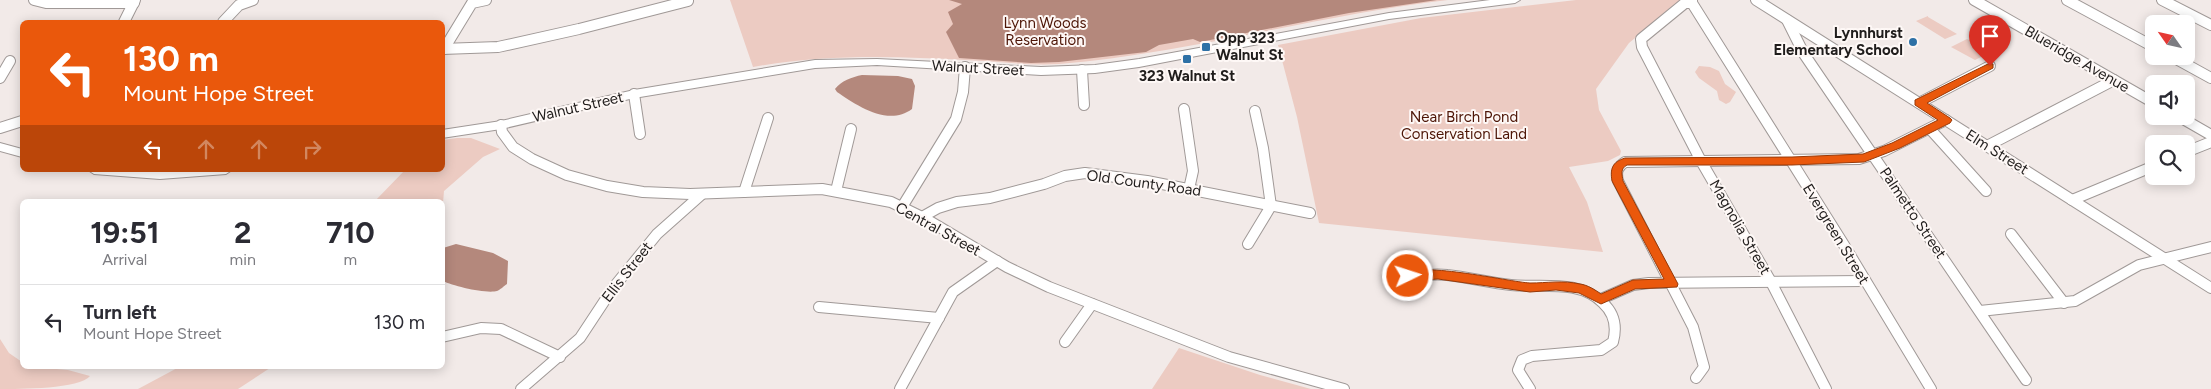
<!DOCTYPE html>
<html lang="en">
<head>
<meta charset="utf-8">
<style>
	body { margin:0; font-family:Figtree,sans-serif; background:#f7f7f7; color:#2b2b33; height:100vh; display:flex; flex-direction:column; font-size:19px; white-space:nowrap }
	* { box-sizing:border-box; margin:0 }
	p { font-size:16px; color:#7c7c81 }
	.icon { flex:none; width:28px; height:28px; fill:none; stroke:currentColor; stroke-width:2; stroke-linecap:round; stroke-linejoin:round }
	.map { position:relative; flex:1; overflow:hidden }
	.details { position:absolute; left:20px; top:199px; width:425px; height:170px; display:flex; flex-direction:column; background:#fff; border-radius:8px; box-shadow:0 2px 12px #0003 }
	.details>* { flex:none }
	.guide { position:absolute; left:20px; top:20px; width:425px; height:152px; border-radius:8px; box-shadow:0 2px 12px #0003; background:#ea580c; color:#fff; overflow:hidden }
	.needle { width:32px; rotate:304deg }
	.buttons { position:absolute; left:2145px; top:15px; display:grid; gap:10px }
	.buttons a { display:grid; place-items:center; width:50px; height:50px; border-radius:8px; background:#fff; box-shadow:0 2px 12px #0003; font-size:25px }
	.pin { position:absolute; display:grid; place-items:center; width:42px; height:42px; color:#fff; margin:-51px -21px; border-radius:50% 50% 50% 0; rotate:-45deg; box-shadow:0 0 5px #0007 }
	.pin .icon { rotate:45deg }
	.me { position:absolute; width:55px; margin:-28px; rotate:86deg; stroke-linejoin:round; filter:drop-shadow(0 0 4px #0008) }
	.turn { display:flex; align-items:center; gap:18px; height:105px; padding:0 20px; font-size:22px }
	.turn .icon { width:65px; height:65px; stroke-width:2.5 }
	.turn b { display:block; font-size:35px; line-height:42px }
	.lanes { display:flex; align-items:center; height:48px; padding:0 20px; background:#0003; justify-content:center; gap:25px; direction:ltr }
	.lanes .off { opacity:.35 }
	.eta { display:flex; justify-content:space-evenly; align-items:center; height:85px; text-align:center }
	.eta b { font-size:30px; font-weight:700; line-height:35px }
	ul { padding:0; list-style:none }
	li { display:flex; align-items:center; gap:15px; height:75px; padding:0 20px; border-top:1px solid #e1e1e2 }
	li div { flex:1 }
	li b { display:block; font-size:19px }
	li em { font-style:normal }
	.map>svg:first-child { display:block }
	.green { fill:#eccbc2 }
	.water { fill:#b4887c }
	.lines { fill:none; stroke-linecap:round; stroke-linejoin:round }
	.minor-casing { stroke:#a09997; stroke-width:12 }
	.major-casing { stroke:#a09997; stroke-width:2 }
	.minor { stroke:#fff; stroke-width:10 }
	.major { fill:#fff; fill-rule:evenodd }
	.route { fill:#ea580c; stroke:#983908 }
	.poi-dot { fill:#2e71a6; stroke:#fef8f6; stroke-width:2 }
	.labels { text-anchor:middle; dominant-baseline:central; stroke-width:4; stroke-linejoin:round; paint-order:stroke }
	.park-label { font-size:15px; fill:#4d1506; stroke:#fef8f6 }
	.poi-label { font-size:15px; font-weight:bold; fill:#201d1c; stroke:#fef8f6; text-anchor:end }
	.street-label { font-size:15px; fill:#201d1c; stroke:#fef8f6 }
</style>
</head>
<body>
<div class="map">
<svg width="2211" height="389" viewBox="0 0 2211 389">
	<rect width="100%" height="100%" fill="#f2eae8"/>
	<!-- green -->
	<g class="green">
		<path d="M730,0H1448C1318,15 1190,53 1059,64C1028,66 996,61 965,60C894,56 824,54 753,67Z"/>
		<polygon points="1576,0 1681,0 1629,43 1596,89 1599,110 1621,151 1620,155 1608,161 1569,167 1587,202 1603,252 1319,223 1297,117 1278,45 1421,18"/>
		<polygon points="1928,16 1928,17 1957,34 1945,39 1916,21"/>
		<polygon points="1967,39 1991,52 1975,60 1951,47"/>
		<polygon points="1699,66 1710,67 1719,71 1725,84 1736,92 1730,102 1726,104 1719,100 1717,91 1699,78 1695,72"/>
		<polygon points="457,138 471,138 500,149 483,157 444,191 443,203 442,201 375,201 405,170 442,170 443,140"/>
		<path d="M0,339L9,353L22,362V366L68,370L90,376C80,389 20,389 0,389Z"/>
		<polygon points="1179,348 1260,375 1311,389 1152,389"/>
		<polygon points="181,366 273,366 238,389 138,389"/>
	</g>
	<!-- water -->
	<g class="water">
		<polygon points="949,0 1437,0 1349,13 1200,42 1193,39 1159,45 1146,52 1059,62 1031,63 959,58 946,32 953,24 948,12 962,4"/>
		<path d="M862,75L898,76L912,79L915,86L912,109C888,127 856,105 837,92L835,89C841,81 852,77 862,75Z"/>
		<path d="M456,244L493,253L508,261L507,284C504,286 500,290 497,291C486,294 453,286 443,281V248Z"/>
	</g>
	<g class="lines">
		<!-- minor casing -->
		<g class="minor-casing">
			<g id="minor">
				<polyline points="34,0 46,3 134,3"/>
				<polyline points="1692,0 1692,3 1685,3 1641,39 1642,47 1701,161 1770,280 1826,389"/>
				<polyline points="1756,0 2211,288"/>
				<polyline points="1974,0 2154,103"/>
				<polyline points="2067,0 2154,47"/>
				<polyline points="2162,0 2211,25"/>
				<polyline points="1692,3 1844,245 1931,389"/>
				<polyline points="1787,20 1804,54 2026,380"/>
				<polyline points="124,22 135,0"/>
				<polyline points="223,22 239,5 253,0"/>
				<polyline points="442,49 498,47 579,29 688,1"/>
				<polyline points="444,49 472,3 486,0"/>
				<polyline points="2171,56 2211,78"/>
				<polyline points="1082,70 1084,105"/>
				<polyline points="0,78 10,61"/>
				<polyline points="634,94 640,134"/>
				<polyline points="1919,103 1990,66"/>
				<polyline points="1184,109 1193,171 1189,189"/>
				<polyline points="2178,116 2211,135"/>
				<polyline points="501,125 502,132 513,147 532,159 567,175 607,186 643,192 690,194 822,189 891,202 926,219 1007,267 1049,287 1229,357 1344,389"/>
				<polyline points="0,128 22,121"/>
				<polyline points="1930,129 1986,191"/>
				<polyline points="1987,146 2114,80"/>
				<polyline points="2186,152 2211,142"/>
				<polyline points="836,191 851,129"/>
				<polyline points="744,192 768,118"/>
				<polyline points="2072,200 2154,166"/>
				<polyline points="902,207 956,119 963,92 965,67"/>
				<polyline points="922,217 938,208 957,202 990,198 1044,184 1065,176 1085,173 1147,181 1310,213"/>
				<polyline points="2011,234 2064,303"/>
				<polyline points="1248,244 1271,206 1263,148 1255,111"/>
				<path d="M1408,276C1421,276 1434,273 1447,275C1468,277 1490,283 1511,285C1542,288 1579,279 1603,303C1615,314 1617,327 1613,342L1601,350L1532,356L1522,360L1518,370L1530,389"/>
				<polyline points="1601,299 1633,285 1649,283 1864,281"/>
				<polyline points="819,307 939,318"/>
				<polyline points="1980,311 2075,301 2139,265 2211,247"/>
				<polyline points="442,337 481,328 501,329 560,357"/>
				<polyline points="1065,342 1092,304"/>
				<path d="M1696,378L1704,367L1693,327L1618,181C1616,172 1617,167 1625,162L1859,159L1884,151L1946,120"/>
				<polyline points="521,389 580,338 613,288 657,234 702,194"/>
				<polyline points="900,389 953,292 997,261"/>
			</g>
		</g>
		<!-- major casing -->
		<g class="major-casing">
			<g id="major">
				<polygon points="1490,0 1520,0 1515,3 1389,19 1139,67 1095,73 1041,75 877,65 815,68 634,98 501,129 442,138 442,130 501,121 634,90 815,60 877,59 1041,67 1095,65 1139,59 1389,13"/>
				<polygon points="0,143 22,149 22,157 0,151"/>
				<polygon points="88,170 232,170 226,174 160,179 94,174"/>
			</g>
		</g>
		<!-- minor -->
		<use href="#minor" class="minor"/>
		<!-- major -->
		<use href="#major" class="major"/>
	</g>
	<!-- route -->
	<path class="route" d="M1990,63L1993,64V68L1927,103L1950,118L1952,120L1950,123L1900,148L1864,162L1792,165H1627C1620,169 1622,174 1623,181L1678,284L1677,287L1635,289L1601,304L1579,293L1556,290L1530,292L1438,279L1408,281L1402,276C1412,259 1509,282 1530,283C1547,283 1563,280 1580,284C1588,285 1595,290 1601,294L1633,280L1664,279L1612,181C1610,169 1612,162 1625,158L1792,157L1863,154L1892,143L1938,120L1915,105V100Z"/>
	<!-- markers -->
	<g class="poi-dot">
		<circle cx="1913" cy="42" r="5"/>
		<rect x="1201" y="42" width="10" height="10" rx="2.5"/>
		<rect x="1182" y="54" width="10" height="10" rx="2.5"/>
	</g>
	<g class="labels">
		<!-- park labels -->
		<g class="park-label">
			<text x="1045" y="23">Lynn Woods<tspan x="1045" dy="17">Reservation</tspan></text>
			<text x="1464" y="117">Near Birch Pond<tspan x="1464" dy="17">Conservation Land</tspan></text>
		</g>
		<!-- poi labels -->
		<g class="poi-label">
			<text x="1903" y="33">Lynnhurst<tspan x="1903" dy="17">Elementary School</tspan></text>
			<text x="1216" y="38" text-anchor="start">Opp 323<tspan x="1216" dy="17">Walnut St</tspan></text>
			<text x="1187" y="76" text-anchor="middle">323 Walnut St</text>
		</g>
		<!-- street labels -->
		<g class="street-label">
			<text transform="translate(2077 59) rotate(30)">Blueridge Avenue</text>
			<text transform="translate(978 68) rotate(3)">Walnut Street</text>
			<text transform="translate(578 107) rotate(-13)">Walnut Street</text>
			<text transform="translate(1997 152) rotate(32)">Elm Street</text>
			<text transform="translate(1144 183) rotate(8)">Old County Road</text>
			<text transform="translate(1913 213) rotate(56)">Palmetto Street</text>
			<text transform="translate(1740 227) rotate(60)">Magnolia Street</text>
			<text transform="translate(938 229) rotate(29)">Central Street</text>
			<text transform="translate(1836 234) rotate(59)">Evergreen Street</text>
			<text transform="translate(627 272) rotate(-52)">Ellis Street</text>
		</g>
	</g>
</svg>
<div class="buttons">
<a><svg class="needle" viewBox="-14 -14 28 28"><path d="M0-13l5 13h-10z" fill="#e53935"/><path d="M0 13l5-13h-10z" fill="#7c7c81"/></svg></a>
<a><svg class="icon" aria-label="sound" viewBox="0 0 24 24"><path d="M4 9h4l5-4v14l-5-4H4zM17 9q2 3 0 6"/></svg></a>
<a><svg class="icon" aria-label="search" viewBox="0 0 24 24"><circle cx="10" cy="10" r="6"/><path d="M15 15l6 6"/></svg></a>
</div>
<div class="pin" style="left:1990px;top:66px;background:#d93025"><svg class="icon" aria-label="arrive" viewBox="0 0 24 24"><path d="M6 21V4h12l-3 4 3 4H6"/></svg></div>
<svg class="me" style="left:1408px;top:276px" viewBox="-20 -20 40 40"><circle r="17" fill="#ea580c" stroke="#fff" stroke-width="3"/><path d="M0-11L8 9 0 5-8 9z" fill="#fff"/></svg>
<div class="guide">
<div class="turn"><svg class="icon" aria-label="left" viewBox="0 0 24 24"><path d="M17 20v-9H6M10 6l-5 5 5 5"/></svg><div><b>130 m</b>Mount Hope Street</div></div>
<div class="lanes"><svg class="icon" aria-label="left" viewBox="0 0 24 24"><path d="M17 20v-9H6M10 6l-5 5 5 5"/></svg><svg class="icon off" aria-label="ahead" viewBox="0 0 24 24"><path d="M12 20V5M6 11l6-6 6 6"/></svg><svg class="icon off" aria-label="ahead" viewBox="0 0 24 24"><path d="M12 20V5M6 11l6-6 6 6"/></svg><svg class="icon off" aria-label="right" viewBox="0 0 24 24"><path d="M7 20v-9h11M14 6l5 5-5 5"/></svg></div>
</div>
<section class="details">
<div class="eta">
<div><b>19:51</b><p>Arrival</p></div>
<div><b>2</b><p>min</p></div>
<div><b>710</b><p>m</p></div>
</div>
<ul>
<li><svg class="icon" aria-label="left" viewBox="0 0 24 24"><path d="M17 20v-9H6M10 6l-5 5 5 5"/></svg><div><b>Turn left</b><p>Mount Hope Street</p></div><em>130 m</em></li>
</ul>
</section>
</div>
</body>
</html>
